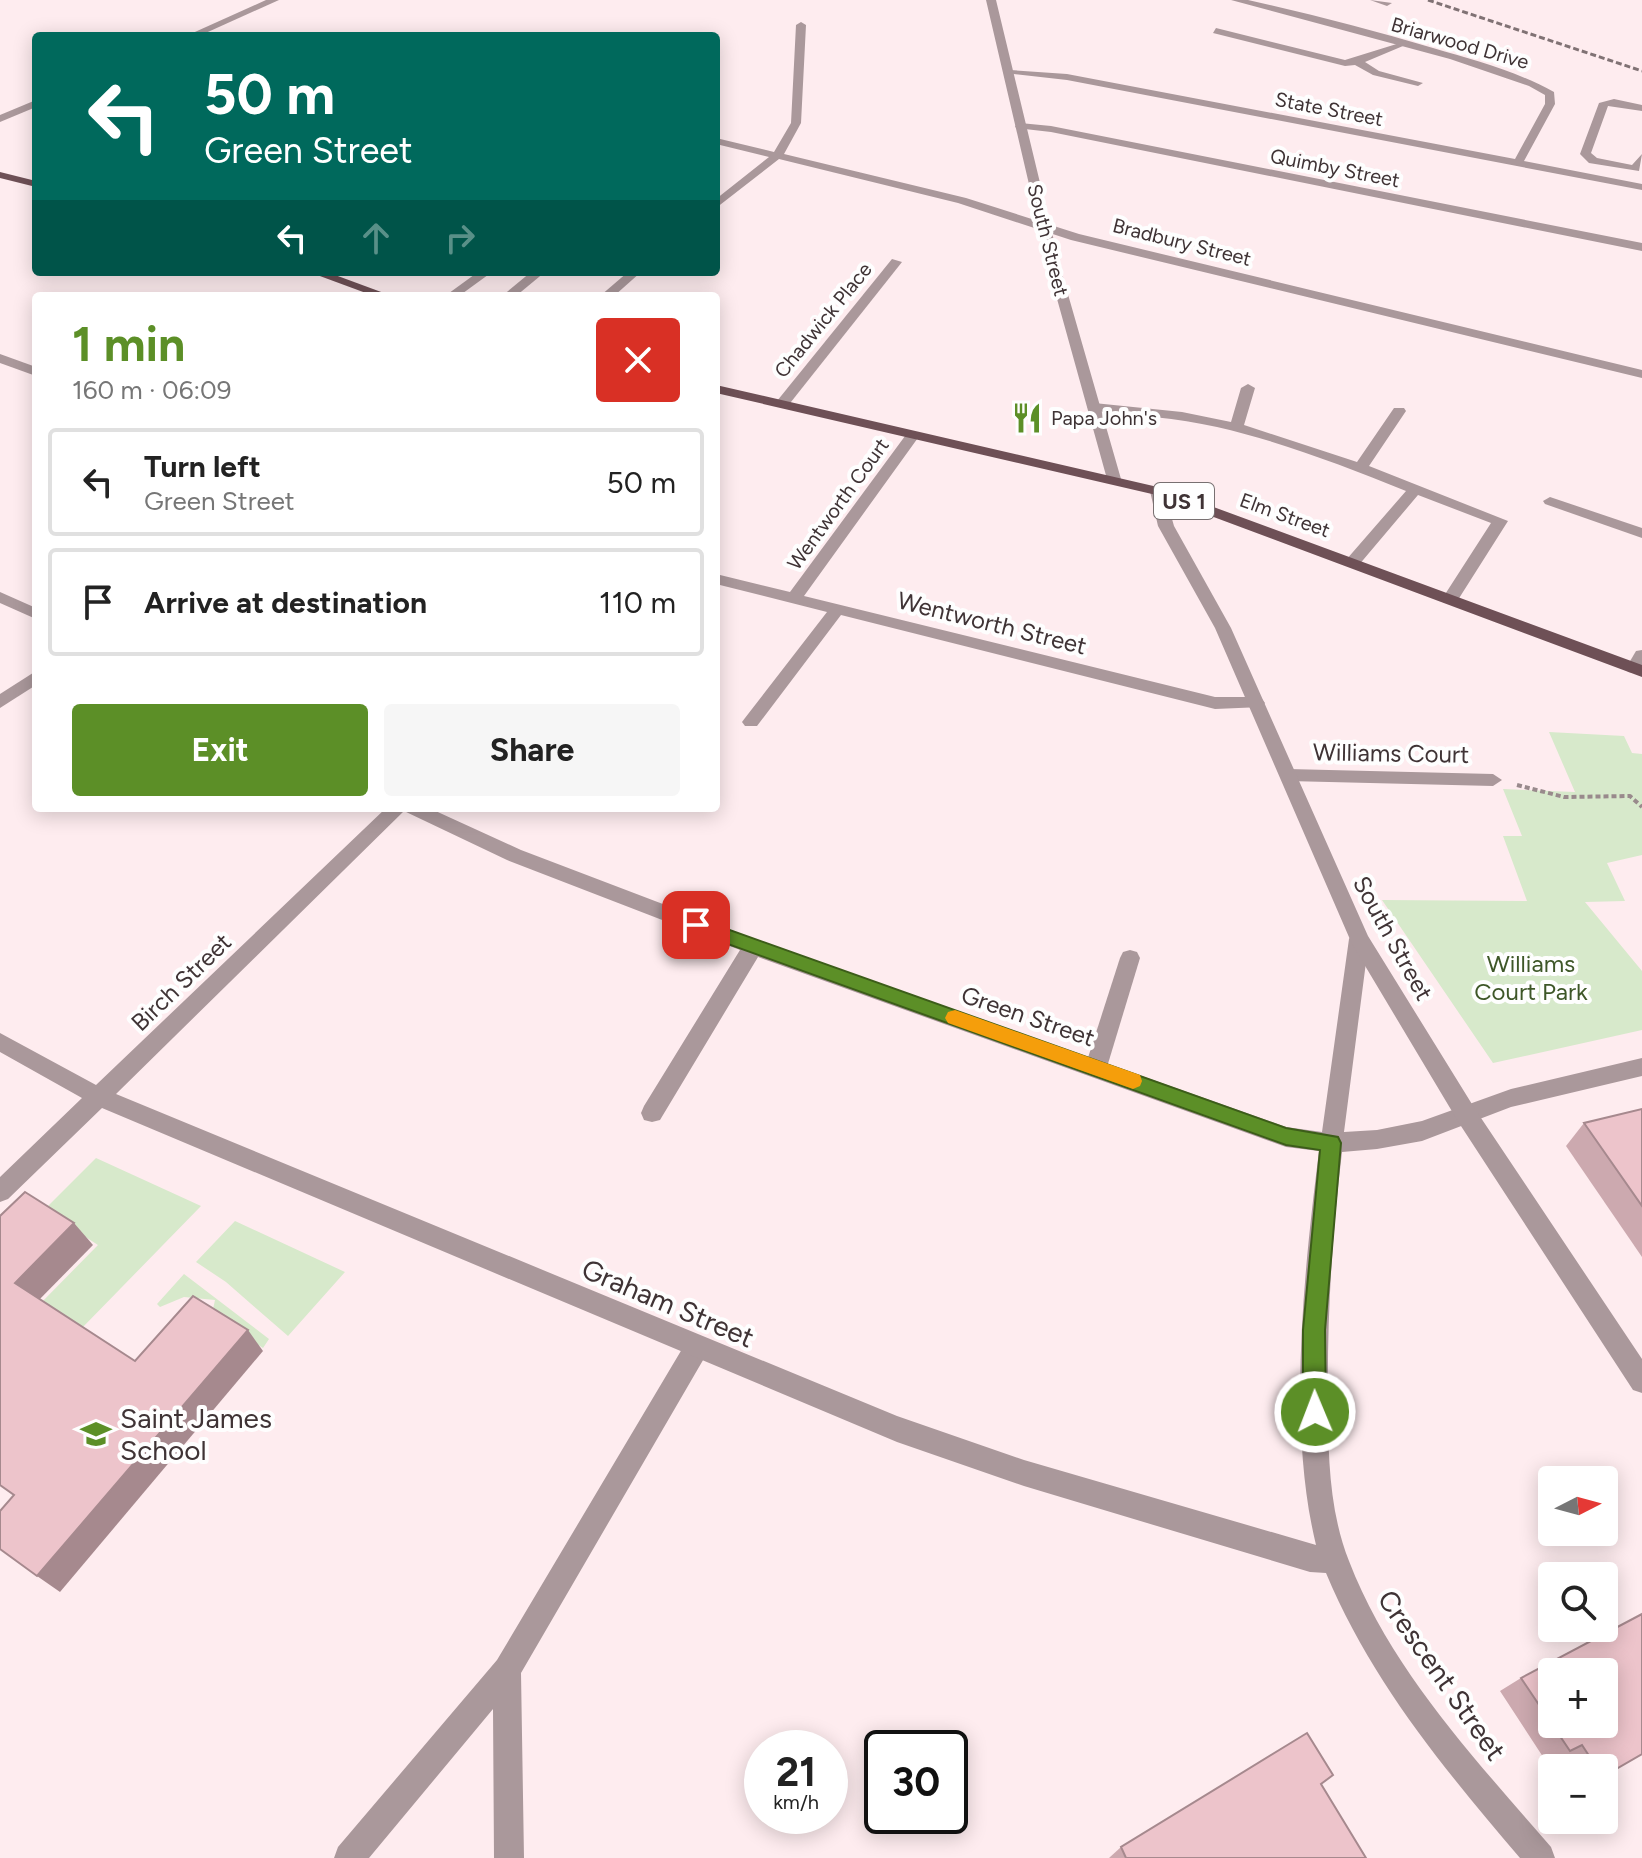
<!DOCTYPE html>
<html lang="en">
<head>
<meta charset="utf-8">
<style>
	body { margin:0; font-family:Figtree,sans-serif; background:#f6f6f6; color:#222; height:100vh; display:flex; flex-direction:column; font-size:30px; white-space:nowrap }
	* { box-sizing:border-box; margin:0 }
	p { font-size:26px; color:#767676 }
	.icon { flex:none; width:44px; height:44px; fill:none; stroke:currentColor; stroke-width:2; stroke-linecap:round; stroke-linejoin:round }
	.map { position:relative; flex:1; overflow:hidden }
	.sheet { position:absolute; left:32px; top:292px; width:688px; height:520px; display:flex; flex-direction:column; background:#fff; border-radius:8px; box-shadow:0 4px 20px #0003 }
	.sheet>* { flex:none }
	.banner { position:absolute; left:32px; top:32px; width:688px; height:244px; border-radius:8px; box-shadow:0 4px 20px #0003; background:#00695c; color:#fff; overflow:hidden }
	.needle { width:52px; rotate:84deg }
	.buttons { position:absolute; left:1538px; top:1466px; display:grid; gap:16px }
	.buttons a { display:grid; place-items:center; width:80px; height:80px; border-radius:8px; background:#fff; box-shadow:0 4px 20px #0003; font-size:40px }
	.speed { position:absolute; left:744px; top:1730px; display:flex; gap:16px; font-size:40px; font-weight:700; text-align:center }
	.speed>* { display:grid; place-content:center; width:104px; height:104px; border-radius:50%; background:#fff; box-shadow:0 4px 20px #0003; line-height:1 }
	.speed small { font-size:20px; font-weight:400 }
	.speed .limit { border:4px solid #111; border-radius:12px; background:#fff; color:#111 }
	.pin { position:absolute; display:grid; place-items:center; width:68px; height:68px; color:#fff; margin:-34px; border-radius:16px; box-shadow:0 4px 12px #0006 }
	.me { position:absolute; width:88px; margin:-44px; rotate:359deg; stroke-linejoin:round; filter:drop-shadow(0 0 6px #0008) }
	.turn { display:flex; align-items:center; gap:28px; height:168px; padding:0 40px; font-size:36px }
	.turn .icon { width:104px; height:104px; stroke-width:2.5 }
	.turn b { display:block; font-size:56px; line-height:68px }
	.lanes { display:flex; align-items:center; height:76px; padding:0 40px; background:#0003; justify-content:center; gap:40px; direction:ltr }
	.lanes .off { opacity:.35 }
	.round { display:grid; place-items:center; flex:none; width:84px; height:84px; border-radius:8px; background:#f6f6f6 }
	.headline { display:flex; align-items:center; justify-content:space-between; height:136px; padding:0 40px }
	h1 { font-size:48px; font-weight:700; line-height:60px; color:#5c8f27 }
	.action { display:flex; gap:16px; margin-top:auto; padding:16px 40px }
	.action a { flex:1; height:92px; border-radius:8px; background:#5c8f27; color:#fff; font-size:32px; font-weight:700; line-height:92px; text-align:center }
	.action a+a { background:#f6f6f6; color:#222 }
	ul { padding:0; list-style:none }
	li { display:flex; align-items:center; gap:24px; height:108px; margin:0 16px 12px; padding:0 24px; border:4px solid #e0e0e0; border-radius:8px }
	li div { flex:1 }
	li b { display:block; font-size:30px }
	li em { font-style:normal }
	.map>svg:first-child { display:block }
	.green { fill:#d7e9cb }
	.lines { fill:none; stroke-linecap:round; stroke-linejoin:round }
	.path { stroke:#998a8c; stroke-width:4; stroke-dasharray:5 3; stroke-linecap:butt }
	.service { fill:#aa989b; fill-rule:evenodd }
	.minor { fill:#aa989b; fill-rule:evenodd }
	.tertiary { fill:#aa989b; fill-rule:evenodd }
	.primary { fill:#6e5056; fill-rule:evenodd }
	.rail { stroke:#807274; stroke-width:3; stroke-dasharray:6 3; stroke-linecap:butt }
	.wall { fill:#cca9af }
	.shaded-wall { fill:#a6898e }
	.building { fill:#edc4cb; stroke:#a6898e; stroke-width:2; fill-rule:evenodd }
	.route { fill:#5c8f27; stroke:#3c5d19; stroke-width:2 }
	.slow { fill:#f59e0b }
	.labels { text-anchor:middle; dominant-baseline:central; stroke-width:8; stroke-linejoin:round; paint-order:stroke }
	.far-street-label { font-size:20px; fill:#3f3335; stroke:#fefefe }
	.far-poi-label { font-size:20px; fill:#3f3335; stroke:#fefefe; text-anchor:start }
	.shield { fill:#fefefe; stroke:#787071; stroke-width:2 }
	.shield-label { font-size:22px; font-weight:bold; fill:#3f3335 }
	.street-label { font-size:24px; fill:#3f3335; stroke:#fefefe }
	.park-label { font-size:24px; fill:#3e5728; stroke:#fefefe }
	.near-street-label { font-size:28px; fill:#3f3335; stroke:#fefefe }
	.near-poi-label { font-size:28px; fill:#3f3335; stroke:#fefefe; text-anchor:start }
</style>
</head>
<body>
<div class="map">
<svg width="1642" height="1858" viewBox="0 0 1642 1858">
	<rect width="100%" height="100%" fill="#feecef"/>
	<!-- green -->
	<g class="green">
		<polygon points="1549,732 1624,736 1632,753 1642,754 1642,855 1607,863 1625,901 1585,902 1642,971 1642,1030 1493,1063 1382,900 1527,901 1503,836 1522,836 1503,789 1575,792"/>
		<polygon points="96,1158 201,1206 81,1329 41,1303 98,1245 44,1210"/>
		<polygon points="235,1221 345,1272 288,1336 226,1282 196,1262"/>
		<polygon points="184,1274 269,1339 263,1348 212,1314 215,1300 184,1297 160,1307 157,1304"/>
	</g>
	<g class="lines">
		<!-- path -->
		<polyline class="path" points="1517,785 1564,797 1630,796 1642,807"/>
		<!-- service -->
		<g class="service">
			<polygon points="1216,28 1345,60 1403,42 1403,46 1365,62 1379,71 1423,83 1418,86 1373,75 1355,65 1345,66 1213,33"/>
			<polygon points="1614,99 1642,105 1642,111 1608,106 1591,153 1597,158 1632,165 1642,154 1639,171 1589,163 1580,154 1599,103"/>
			<polygon points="478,272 492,272 459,296 445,296"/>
			<polygon points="531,272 545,272 516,296 502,296"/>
			<path d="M1248,384L1255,388L1244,425L1357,462L1394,408H1404L1406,411L1369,466L1508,521L1456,603H1444L1442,599L1491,523L1418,495L1358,566H1346V560L1406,491C1344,466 1282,442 1217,427C1177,418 1135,415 1094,411L1087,407L1094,403L1182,412L1231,422L1241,388Z"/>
			<polygon points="1550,497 1642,528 1642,538 1545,504 1543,501"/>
			<polygon points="1130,950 1137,952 1140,958 1107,1067 1104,1073 1096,1076 1088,1073 1085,1067 1120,958 1123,952"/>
			<polygon points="697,1335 706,1339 709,1347 706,1355 521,1673 524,1858 494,1858 493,1709 369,1858 334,1858 338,1847 497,1660 688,1339"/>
		</g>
		<!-- minor -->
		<g class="minor">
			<polygon points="266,0 279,0 199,36 186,36"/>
			<path d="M1231,0H1248C1310,14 1372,30 1433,48C1474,60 1516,71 1554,92L1555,104L1524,161L1642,184V190L1067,80L1005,73L1010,70L1067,74L1515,159L1545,104V95L1529,86L1450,59Z"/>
			<polygon points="1370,0 1392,3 1387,6"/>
			<polygon points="801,22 806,25 801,123 784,154 966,198 1079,234 1642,370 1642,378 1071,240 958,203 779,159 716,208 716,199 769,157 716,144 716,138 774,152 791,123 796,25"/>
			<polygon points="36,100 36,107 0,122 0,115"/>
			<polygon points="1020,123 1051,126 1642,243 1642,251 1051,132 1016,128 1015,126"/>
			<polygon points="892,259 902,262 787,407 777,407 777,401"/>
			<polygon points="628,272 641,272 614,296 600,296"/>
			<polygon points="0,354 36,367 36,376 0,363"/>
			<polygon points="913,431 920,435 804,596 1215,697 1256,697 1262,699 1265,703 1262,707 1215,709 841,615 757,726 745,726 742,722 745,718 827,612 716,584 716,574 790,592 908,432"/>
			<polygon points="0,592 36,608 36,619 0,603"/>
			<polygon points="1642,650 1642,669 1634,673 1628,672 1626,668 1636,651"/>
			<polygon points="36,671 36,685 0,708 0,694"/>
			<polygon points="1288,769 1493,774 1502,780 1493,786 1288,781 1279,775"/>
			<path d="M386,808H429L521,850L760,941L1286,1127L1322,1132L1349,939L1352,934H1366L1369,939L1344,1132L1377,1130L1422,1121L1511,1089L1642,1058V1076L1511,1107L1422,1141L1377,1149L1342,1152C1332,1234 1327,1317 1328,1400C1328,1453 1329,1511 1349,1561C1391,1670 1476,1760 1551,1847L1555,1858H1520C1445,1770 1371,1681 1326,1573L1310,1572L1024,1486L897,1442L102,1108L8,1199L0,1202V1177L82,1098L0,1052V1033L96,1085ZM404,811L507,860L740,950L644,1106L641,1113L644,1120L652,1122L660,1120L758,957L1286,1147L1319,1151C1304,1272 1287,1425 1316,1545L1024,1460L897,1416L116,1094Z"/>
		</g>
		<!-- tertiary -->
		<g class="tertiary">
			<polygon points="986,0 996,0 1061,270 1121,479 1119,482 1109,482 1107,479 1049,270"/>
			<polygon points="1157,487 1164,491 1174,526 1231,628 1368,936 1475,1109 1642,1359 1642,1393 1633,1390 1459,1123 1352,944 1215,628 1158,526 1150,491"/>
		</g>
		<!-- primary -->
		<g class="primary">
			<polygon points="0,172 36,181 36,187 0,178"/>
			<polygon points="309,272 327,272 392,296 374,296"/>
			<polygon points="716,385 1162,488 1642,665 1642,677 1152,494 716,393"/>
		</g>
		<!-- rail -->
		<polyline class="rail" points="1428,0 1642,71"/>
	</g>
	<!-- wall -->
	<g class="wall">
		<polygon points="1642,1109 1642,1257 1566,1146 1584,1123"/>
		<polygon points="1642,1614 1604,1768 1566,1768 1559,1757 1547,1763 1500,1691 1521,1678"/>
		<polygon points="1321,1784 1366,1858 1109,1858 1121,1847"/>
	</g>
	<!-- shaded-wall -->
	<g class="shaded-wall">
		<polygon points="74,1223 93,1245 35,1304 15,1283"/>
		<polygon points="248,1330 263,1351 60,1592 37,1576"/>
	</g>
	<!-- building -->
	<g class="building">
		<polygon points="1642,1109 1642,1206 1584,1123"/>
		<polygon points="25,1192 74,1223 15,1283 135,1361 193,1296 248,1330 37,1576 0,1549 0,1511 14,1495 0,1485 0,1216"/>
		<path d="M1642,1614V1754L1604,1776V1768H1597L1582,1745L1570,1751L1521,1678ZM1552,1672H1604V1724H1552Z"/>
		<polygon points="1307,1733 1333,1775 1321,1784 1366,1858 1126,1858 1121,1847"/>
	</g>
	<!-- route -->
	<polygon class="route" points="696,918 1286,1128 1338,1137 1341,1143 1325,1330 1326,1412 1323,1420 1315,1424 1306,1420 1303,1412 1303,1330 1320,1150 1286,1145 689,930 687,925 689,920"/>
	<!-- slow -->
	<polygon class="slow" points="955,1010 1140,1075 1142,1081 1140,1086 1133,1089 948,1023 945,1018 948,1012"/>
	<!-- icons -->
	<defs>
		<g id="restaurant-bare" transform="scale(2.4)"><path d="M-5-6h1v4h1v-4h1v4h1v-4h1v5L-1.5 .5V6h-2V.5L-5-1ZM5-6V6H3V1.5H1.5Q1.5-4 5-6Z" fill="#5c8f27" stroke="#fefefe" stroke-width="2.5" paint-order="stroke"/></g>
		<g id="school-bare" transform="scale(2.4)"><path d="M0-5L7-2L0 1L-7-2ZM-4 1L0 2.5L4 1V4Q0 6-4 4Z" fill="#5c8f27" stroke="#fefefe" stroke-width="2.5" paint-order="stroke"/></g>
	</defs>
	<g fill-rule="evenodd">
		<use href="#restaurant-bare" x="1027" y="418"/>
		<use href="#school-bare" x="96" y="1434"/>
	</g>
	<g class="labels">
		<!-- far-street labels -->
		<g class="far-street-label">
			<text transform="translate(1460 43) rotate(16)">Briarwood Drive</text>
			<text transform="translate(1329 109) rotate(11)">State Street</text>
			<text transform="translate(1335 168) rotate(11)">Quimby Street</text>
			<text transform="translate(1048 240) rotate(76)">South Street</text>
			<text transform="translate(1182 242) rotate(14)">Bradbury Street</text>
			<text transform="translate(823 320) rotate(-51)">Chadwick Place</text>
			<text transform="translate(838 504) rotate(-54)">Wentworth Court</text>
			<text transform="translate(1285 515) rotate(20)">Elm Street</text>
		</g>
		<!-- far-poi labels -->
		<g class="far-poi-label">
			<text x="1051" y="418">Papa John's</text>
		</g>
		<!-- shield labels -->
		<rect class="shield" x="1154" y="483" width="60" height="36" rx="6"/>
		<g class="shield-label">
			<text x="1184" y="501">US 1</text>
		</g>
		<!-- street labels -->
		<g class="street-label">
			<text transform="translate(992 623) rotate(14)">Wentworth Street</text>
			<text transform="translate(1391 753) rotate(1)">Williams Court</text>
			<text transform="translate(1393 938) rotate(61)">South Street</text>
			<text transform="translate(181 982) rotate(-44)">Birch Street</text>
			<text transform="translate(1028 1016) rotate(19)">Green Street</text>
		</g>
		<!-- park labels -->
		<g class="park-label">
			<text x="1531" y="963">Williams<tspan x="1531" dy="28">Court Park</tspan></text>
		</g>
		<!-- near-street labels -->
		<g class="near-street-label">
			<text transform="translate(668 1303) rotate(23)">Graham Street</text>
			<text transform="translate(1442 1675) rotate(55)">Crescent Street</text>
		</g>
		<!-- near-poi labels -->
		<g class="near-poi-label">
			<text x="120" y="1418">Saint James<tspan x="120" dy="32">School</tspan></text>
		</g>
	</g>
</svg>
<div class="buttons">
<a><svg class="needle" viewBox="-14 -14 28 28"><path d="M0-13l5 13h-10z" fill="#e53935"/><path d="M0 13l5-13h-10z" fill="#767676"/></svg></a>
<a><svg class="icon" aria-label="search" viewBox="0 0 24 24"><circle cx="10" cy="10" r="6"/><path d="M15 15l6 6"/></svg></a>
<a>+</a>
<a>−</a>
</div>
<div class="speed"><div>21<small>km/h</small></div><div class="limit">30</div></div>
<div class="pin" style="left:696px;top:925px;background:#d93025"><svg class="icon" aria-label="arrive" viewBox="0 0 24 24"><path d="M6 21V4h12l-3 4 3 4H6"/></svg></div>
<svg class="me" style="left:1315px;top:1412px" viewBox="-20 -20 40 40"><circle r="17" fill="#5c8f27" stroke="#fff" stroke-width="3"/><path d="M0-11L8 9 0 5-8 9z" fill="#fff"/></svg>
<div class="banner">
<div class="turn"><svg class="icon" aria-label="left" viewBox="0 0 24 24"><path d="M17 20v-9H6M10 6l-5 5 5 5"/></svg><div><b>50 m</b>Green Street</div></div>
<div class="lanes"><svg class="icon" aria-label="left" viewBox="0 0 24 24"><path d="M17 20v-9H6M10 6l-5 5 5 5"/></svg><svg class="icon off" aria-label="ahead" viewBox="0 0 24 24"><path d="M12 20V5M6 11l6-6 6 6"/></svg><svg class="icon off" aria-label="right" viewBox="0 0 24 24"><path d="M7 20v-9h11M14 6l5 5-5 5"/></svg></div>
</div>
<section class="sheet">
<div class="headline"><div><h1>1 min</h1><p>160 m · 06:09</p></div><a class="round" style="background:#d93025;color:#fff"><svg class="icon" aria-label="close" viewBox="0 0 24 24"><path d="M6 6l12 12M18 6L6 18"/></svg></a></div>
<ul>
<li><svg class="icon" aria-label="left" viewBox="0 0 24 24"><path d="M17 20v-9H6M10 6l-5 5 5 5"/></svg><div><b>Turn left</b><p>Green Street</p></div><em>50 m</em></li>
<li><svg class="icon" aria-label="arrive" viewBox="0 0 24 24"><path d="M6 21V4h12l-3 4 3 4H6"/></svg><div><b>Arrive at destination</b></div><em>110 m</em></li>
</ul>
<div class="action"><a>Exit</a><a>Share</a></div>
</section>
</div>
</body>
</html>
